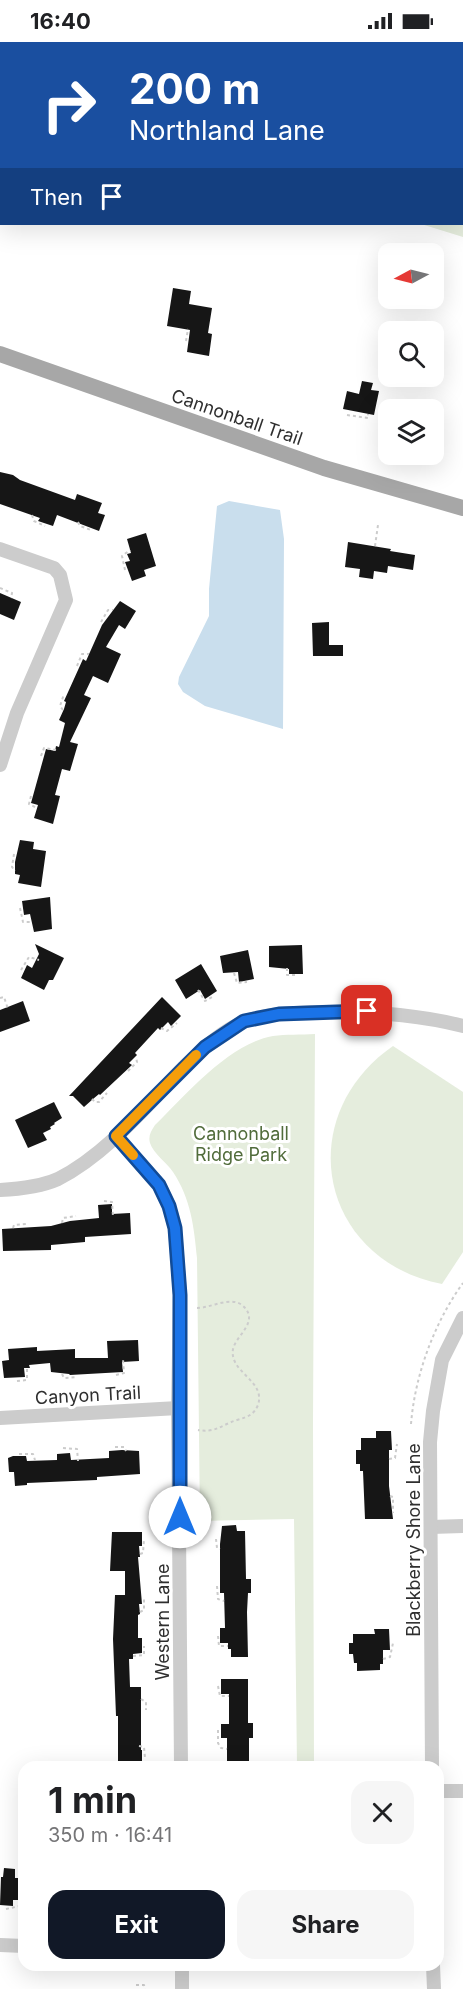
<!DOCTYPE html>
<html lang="en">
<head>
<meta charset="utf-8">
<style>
	body { margin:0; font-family:Inter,sans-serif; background:#f6f6f6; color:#202124; height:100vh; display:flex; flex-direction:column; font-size:22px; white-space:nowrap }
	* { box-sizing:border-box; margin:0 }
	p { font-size:20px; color:#757577 }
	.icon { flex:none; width:33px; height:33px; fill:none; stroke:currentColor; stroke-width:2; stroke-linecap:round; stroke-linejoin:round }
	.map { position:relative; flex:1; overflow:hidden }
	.drawer { position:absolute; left:18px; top:1719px; width:426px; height:210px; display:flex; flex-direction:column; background:#fff; border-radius:18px; box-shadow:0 6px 24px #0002 }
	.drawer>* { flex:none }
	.top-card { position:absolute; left:0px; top:0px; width:464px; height:183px; box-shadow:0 6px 24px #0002; background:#1a4fa0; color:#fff; overflow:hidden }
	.needle { width:39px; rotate:263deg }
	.buttons { position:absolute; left:378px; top:201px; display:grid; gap:12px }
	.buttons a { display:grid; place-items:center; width:66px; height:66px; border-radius:12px; background:#fff; box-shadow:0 6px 24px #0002; font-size:30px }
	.pin { position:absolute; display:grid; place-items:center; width:51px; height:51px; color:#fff; margin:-26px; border-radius:12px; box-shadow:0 3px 9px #0006 }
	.me { position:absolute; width:66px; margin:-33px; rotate:0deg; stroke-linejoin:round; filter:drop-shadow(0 0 4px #0008) }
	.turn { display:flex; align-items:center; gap:21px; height:126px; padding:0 30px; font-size:27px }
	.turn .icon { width:78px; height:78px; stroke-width:2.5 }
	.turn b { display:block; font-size:42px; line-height:51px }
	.then { display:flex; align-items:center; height:57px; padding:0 30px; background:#0003; gap:12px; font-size:22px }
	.round { display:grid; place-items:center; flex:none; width:63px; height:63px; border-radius:18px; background:#f6f6f6 }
	.headline { display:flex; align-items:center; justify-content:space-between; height:102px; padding:0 30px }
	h1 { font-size:36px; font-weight:700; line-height:45px }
	.primary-button { display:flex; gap:12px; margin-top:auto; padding:12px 30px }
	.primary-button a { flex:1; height:69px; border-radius:18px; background:#111827; color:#fff; font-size:24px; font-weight:700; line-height:69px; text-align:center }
	.primary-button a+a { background:#f6f6f6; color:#202124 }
	.status { display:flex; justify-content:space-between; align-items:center; height:42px; padding:0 30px; background:#fff; direction:ltr }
	.status svg { height:16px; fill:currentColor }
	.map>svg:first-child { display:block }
	.green { fill:#e5eddd }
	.water { fill:#c9deed }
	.building { fill:#161616 }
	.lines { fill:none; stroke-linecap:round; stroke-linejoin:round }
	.path { stroke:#ccc; stroke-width:2; stroke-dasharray:3 3; stroke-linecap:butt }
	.minor { stroke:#ccc; stroke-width:14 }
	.major { stroke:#a7a7a7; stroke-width:16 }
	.route-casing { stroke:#114b97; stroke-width:15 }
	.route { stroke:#1a73e8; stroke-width:10 }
	.slow { stroke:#f59e0b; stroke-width:10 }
	.labels { text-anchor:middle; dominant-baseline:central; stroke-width:6; stroke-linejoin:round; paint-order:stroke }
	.street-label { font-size:18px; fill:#2f2f2f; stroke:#fff }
	.park-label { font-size:18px; fill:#516c3b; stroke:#fff }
</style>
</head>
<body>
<div class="status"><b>16:40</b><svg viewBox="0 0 49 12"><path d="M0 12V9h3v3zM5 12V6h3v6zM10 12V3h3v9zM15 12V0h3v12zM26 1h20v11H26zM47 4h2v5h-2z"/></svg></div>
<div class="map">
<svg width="463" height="1947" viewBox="0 0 463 1947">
	<rect width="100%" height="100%" fill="#fff"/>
	<!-- green -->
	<g class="green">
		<polygon points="0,0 463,0 463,195 421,182 462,182 462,2 2,2 1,41"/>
		<path d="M315,992L313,1380L314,1725H297L294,1477L200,1479L197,1216C194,1185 191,1157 173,1130C167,1121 153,1111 150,1101C148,1094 151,1089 155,1083C186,1053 228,1002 273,994C286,992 301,993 315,992Z"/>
		<path d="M393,1004L463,1050V1210L442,1242C319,1218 291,1075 393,1004Z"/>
	</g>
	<!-- water -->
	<polygon class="water" points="229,459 280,468 284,497 283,687 205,664 183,650 178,642 179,635 209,574 209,547 217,464"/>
	<!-- building -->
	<g class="building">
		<polygon points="173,246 191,249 189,262 212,266 208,291 212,292 209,314 187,310 190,288 167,284"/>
		<polygon points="362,339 373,341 371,348 379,349 374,373 343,367 347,349 359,352"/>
		<polygon points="0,430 13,433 20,438 75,458 77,452 102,461 98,471 105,473 99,489 57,473 53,484 38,479 40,476 0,462"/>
		<polygon points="146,491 156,524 144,528 146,534 132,539 125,520 130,519 127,512 131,511 127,497"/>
		<polygon points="348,500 391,507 390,509 415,513 413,528 388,524 387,531 374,529 373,537 359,535 360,527 345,525"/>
		<polygon points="0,551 21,560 14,578 0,572"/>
		<polygon points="120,559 136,569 125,587 119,583 106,605 121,612 108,641 93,634 84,653 91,656 70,700 78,702 70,729 62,727 55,753 60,754 53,782 34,776 38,763 31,761 46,707 55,709 56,704 59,705 65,681 59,678 64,667 66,660 64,659 83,617 86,619 102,583"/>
		<polygon points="329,580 329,603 343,603 343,614 313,614 312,581"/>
		<polygon points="20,798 34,800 33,807 46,809 41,845 18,841 20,833 15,832 15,820"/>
		<polygon points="50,855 52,887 34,890 30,872 24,873 22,859"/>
		<polygon points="35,902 64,916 53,938 49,938 44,948 21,936 27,923 32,926 39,912"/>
		<polygon points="302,903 303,932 289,932 289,927 269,925 269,904"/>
		<polygon points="248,908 254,937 239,940 238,930 223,931 220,914"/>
		<polygon points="201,922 217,949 205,957 200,948 186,957 175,938"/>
		<polygon points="162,955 181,974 171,984 168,980 160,988 158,986 135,1011 137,1013 129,1021 132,1023 100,1053 99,1052 93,1057 84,1065 73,1054 69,1054"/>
		<polygon points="23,959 30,979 0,990 0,968"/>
		<polygon points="54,1060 62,1076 54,1081 55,1082 50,1085 51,1087 43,1091 47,1098 28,1106 15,1078"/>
		<polygon points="112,1162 112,1172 130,1171 131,1192 85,1195 85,1200 51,1203 51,1208 3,1209 2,1187 51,1184 70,1179 99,1176 98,1163"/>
		<polygon points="138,1298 139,1319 122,1320 123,1330 70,1333 69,1332 51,1330 50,1321 29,1323 30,1326 24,1326 25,1335 4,1336 2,1319 9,1318 8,1307 37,1305 37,1309 75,1307 75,1316 108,1316 107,1299"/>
		<polygon points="376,1389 391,1389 392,1408 389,1408 389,1444 393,1477 365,1477 363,1429 360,1429 360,1422 356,1422 356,1408 361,1408 361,1396 376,1396"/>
		<polygon points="122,1408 139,1409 140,1432 97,1435 97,1438 27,1441 27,1443 15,1444 14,1430 9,1430 8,1416 13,1414 26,1414 27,1419 57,1418 57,1412 70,1411 71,1418 109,1416 109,1409"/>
		<polygon points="236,1483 237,1489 245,1489 246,1537 251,1537 251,1551 248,1551 247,1570 248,1615 231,1615 231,1607 228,1607 228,1601 220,1601 220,1586 225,1586 224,1551 220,1551 220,1502 222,1484"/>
		<polygon points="112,1490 142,1490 142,1504 139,1504 140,1515 138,1515 142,1562 139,1562 140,1572 138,1573 138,1596 142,1596 142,1611 133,1612 133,1617 129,1617 130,1645 141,1645 141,1708 142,1708 142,1725 118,1725 118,1674 116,1674 113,1597 115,1553 125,1553 125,1529 110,1529"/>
		<polygon points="374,1587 389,1587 390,1608 383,1608 383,1622 380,1622 380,1628 357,1629 357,1621 354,1621 353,1612 349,1612 349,1601 353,1601 353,1592 375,1592"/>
		<polygon points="221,1637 248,1637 248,1681 253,1681 253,1696 249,1696 249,1719 227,1720 227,1696 221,1696 221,1682 229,1682 229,1652 221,1652"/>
		<polygon points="4,1826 15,1827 15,1836 24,1836 24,1858 13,1858 13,1864 0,1863 1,1835 3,1835"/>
	</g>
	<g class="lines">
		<!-- path -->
		<g class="path">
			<polyline points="186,299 188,287"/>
			<polyline points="347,373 368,376 368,372"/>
			<polyline points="32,473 34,479 45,484"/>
			<polyline points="78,480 80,484 91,488"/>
			<polyline points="375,504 378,483"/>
			<polyline points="125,528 122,514 130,508"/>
			<polyline points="0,546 12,551 11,556"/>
			<polyline points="101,580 108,568 113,568"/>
			<polyline points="77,624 82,612 89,612"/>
			<polyline points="63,668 60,664 64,652"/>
			<polyline points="41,714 44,706 56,708"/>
			<polyline points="31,754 29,762 37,766"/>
			<polyline points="14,812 12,825 15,829"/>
			<polyline points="20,866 23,880 31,880"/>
			<polyline points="287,926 287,933 296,933"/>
			<polyline points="21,928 29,915 39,918"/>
			<polyline points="234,931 237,941 247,940"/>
			<polyline points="198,948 205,959 212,955"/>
			<polyline points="0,956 4,955 8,967"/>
			<polyline points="161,986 167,989 177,981"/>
			<polyline points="128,1029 137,1020 136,1015"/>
			<polyline points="92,1057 95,1060 99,1060 107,1051"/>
			<polyline points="104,1159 112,1160 113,1174"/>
			<polyline points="62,1181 63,1176 76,1174"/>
			<polyline points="13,1186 14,1183 27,1182"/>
			<path d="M197,1266C211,1266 230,1254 242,1263C261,1279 236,1293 233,1307C229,1331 266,1338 258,1363C254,1373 247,1375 237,1378C221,1383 216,1391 198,1388"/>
			<polyline points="62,1332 64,1336 77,1335"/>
			<polyline points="116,1333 124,1331 123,1317"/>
			<polyline points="17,1339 27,1338 27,1326"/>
			<path d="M411,1382C415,1333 434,1281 463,1241"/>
			<polyline points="115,1405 124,1405 126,1409"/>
			<polyline points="63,1406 77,1407 78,1419"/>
			<polyline points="19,1412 33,1412 35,1418"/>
			<polyline points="389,1417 395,1416 397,1402"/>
			<polyline points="390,1454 393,1455 393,1471"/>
			<polyline points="216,1497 217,1506 220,1507"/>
			<polyline points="140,1512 143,1511 144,1497"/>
			<polyline points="217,1544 218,1557 224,1559"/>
			<polyline points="140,1570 144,1568 144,1555"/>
			<polyline points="218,1594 219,1604 228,1604"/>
			<polyline points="133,1614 144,1613 144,1604"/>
			<polyline points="383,1617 390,1615 393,1601"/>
			<polyline points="218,1644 220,1654 229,1654"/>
			<polyline points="141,1657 146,1660 146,1668"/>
			<polyline points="218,1688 218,1701 221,1706 227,1707"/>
			<polyline points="139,1704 144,1705 145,1716"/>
			<polyline points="6,1867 20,1864 21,1855"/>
			<polyline points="136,1943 144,1943 145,1947"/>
		</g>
		<!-- minor -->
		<g class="minor">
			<polyline points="0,507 54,526 60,533 66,558 17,671 0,723"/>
			<polyline points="116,1094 159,1143 169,1164 175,1186 180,1253 178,1366 181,1725"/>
			<path d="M0,1148C20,1147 40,1145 58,1137C106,1113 147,1063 184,1025C202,1008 222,988 246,979C269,971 294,971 318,970C367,969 415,972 463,984"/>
			<polyline points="0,1376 178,1366"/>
			<polyline points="431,1485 463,1484"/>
			<polyline points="432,1725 430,1400 433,1369 442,1318 463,1276"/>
			<polyline points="438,1749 463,1749"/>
			<polyline points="0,1903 24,1904"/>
			<polyline points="182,1923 182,1947"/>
			<polyline points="433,1923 434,1947"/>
		</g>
		<!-- major -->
		<polyline class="major" points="0,312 324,426 463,466"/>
	</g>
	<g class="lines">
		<!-- route casing -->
		<g class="route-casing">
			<polyline id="route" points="180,1475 180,1253 175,1186 169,1164 159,1143 116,1094 205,1005 244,979 279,972 367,969"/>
		</g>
		<!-- route -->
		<use href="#route" class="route"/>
		<!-- slow -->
		<polyline class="slow" points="133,1113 116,1094 196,1013"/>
	</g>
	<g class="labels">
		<!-- street labels -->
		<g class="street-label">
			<text transform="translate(237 375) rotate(19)">Cannonball Trail</text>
			<text transform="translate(88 1353) rotate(-3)">Canyon Trail</text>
			<text transform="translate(413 1498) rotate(-90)">Blackberry Shore Lane</text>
			<text transform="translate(162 1580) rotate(-90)">Western Lane</text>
		</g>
		<!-- park labels -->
		<g class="park-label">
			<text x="241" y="1091">Cannonball<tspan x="241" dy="21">Ridge Park</tspan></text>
		</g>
	</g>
</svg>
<div class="buttons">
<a><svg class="needle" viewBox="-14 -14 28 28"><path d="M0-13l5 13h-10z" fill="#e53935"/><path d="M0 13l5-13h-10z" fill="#757577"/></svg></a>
<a><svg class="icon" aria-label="search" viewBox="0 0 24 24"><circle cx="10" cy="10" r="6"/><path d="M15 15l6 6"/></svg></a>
<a><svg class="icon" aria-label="layers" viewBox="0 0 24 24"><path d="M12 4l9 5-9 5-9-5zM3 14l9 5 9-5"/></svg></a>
</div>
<div class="pin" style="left:367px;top:969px;background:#d93025"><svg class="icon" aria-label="arrive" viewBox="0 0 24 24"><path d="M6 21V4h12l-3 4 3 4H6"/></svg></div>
<svg class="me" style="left:180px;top:1475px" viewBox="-20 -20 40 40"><circle r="19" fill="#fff"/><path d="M0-13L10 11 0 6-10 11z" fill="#1a73e8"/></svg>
<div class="top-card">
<div class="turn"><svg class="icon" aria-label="right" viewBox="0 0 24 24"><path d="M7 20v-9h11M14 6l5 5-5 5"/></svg><div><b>200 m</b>Northland Lane</div></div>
<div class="then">Then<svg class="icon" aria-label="arrive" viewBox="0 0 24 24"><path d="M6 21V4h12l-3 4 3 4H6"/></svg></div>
</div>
<section class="drawer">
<div class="headline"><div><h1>1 min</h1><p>350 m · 16:41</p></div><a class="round"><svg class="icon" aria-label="close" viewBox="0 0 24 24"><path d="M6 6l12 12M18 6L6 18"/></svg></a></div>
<div class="primary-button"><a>Exit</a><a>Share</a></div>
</section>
</div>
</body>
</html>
